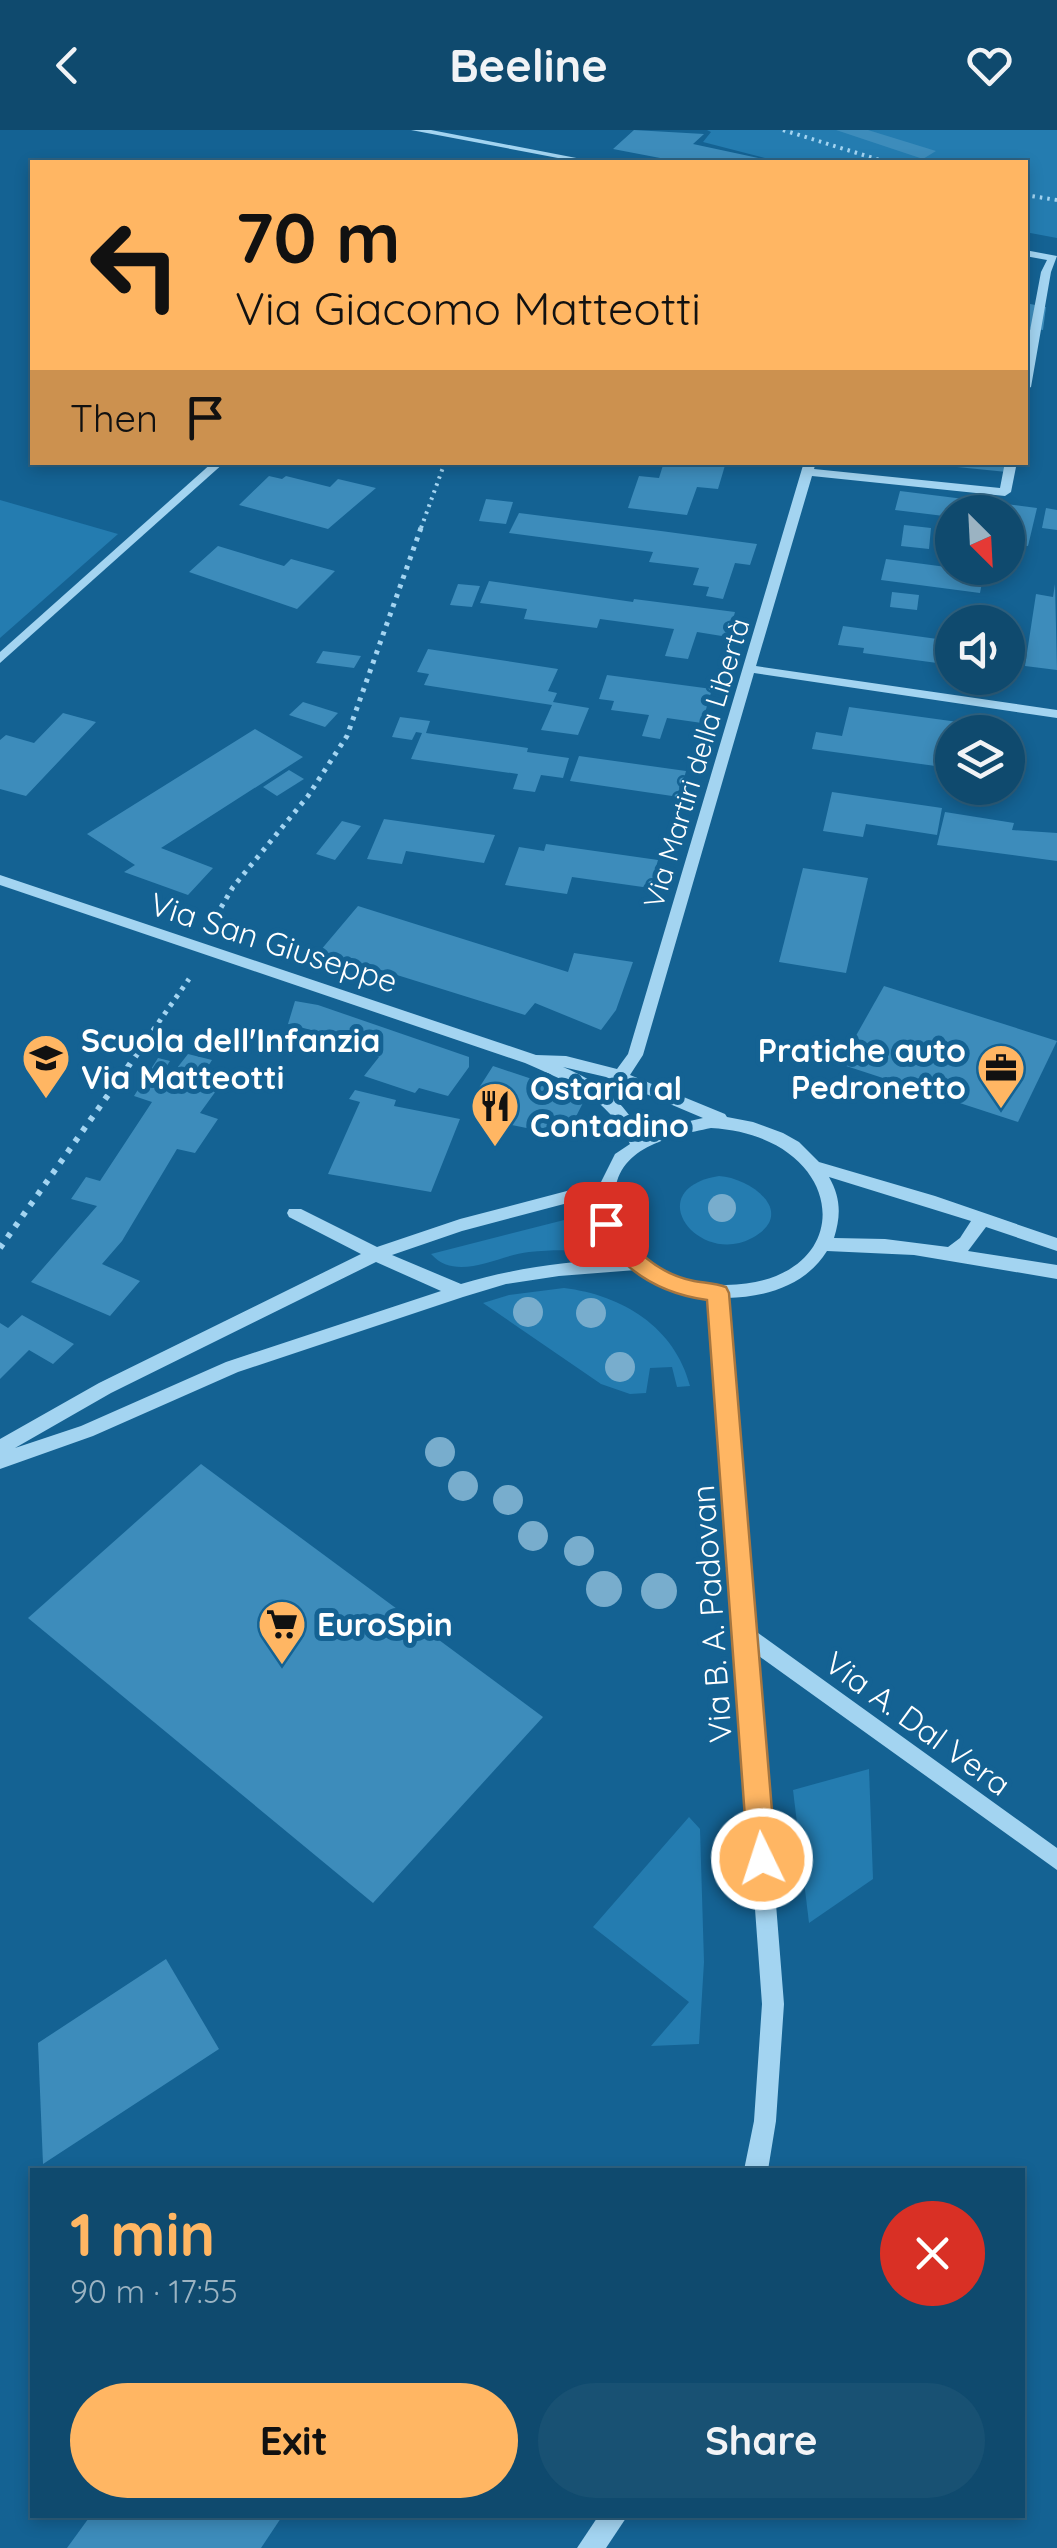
<!DOCTYPE html>
<html lang="en">
<head>
<meta charset="utf-8">
<style>
	body { margin:0; font-family:Quicksand,sans-serif; background:#185173; color:#f1f3f6; height:100vh; display:flex; flex-direction:column; font-size:38px; white-space:nowrap }
	* { box-sizing:border-box; margin:0 }
	p { font-size:32px; color:#9bb3c2 }
	.icon { flex:none; width:55px; height:55px; fill:none; stroke:currentColor; stroke-width:2; stroke-linecap:round; stroke-linejoin:round }
	.map { position:relative; flex:1; overflow:hidden }
	.side { position:absolute; left:30px; top:2038px; width:995px; height:350px; display:flex; flex-direction:column; background:#0f4a6e; border-radius:0px; box-shadow:0 5px 15px #0003,0 0 0 2px #2f6281 }
	.side>* { flex:none }
	.guide { position:absolute; left:30px; top:30px; width:998px; height:305px; border-radius:0px; box-shadow:0 5px 15px #0003,0 0 0 2px #2f6281; background:#ffb663; color:#111; overflow:hidden }
	.needle { width:65px; rotate:156deg }
	.fabs { position:absolute; left:935px; top:365px; display:grid; gap:20px }
	.fabs a { display:grid; place-items:center; width:90px; height:90px; border-radius:50%; background:#0f4a6e; box-shadow:0 5px 15px #0003,0 0 0 2px #2f6281; font-size:50px }
	.pin { position:absolute; display:grid; place-items:center; width:85px; height:85px; color:#fff; margin:-42px; border-radius:20px; box-shadow:0 5px 15px #0006 }
	.me { position:absolute; width:110px; margin:-55px; rotate:356deg; stroke-linejoin:round; filter:drop-shadow(0 0 8px #0008) }
	.turn { display:flex; align-items:center; gap:35px; height:210px; padding:0 40px; font-size:45px }
	.turn .icon { width:130px; height:130px; stroke-width:2.5 }
	.turn b { display:block; font-size:70px; line-height:85px }
	.then { display:flex; align-items:center; height:95px; padding:0 40px; background:#0003; gap:20px; font-size:38px }
	.round { display:grid; place-items:center; flex:none; width:105px; height:105px; border-radius:52px; background:#185173 }
	.headline { display:flex; align-items:center; justify-content:space-between; height:170px; padding:0 40px }
	h1 { font-size:60px; font-weight:700; line-height:75px; color:#ffb663 }
	.button { display:flex; gap:20px; margin-top:auto; padding:20px 40px }
	.button a { flex:1; height:115px; border-radius:60px; background:#ffb663; color:#111; font-size:40px; font-weight:700; line-height:115px; text-align:center }
	.button a+a { background:#185173; color:#f1f3f6 }
	header { display:flex; justify-content:space-between; align-items:center; height:130px; padding:0 40px; background:#0f4a6e; font-size:45px; font-weight:700 }
	.map>svg:first-child { display:block }
	.green { fill:#247cb0 }
	.building { fill:#3d8cbb }
	.lines { fill:none; stroke-linecap:round; stroke-linejoin:round }
	.path-far2 { stroke:#a3d4f1; stroke-width:4; stroke-dasharray:2.5 5; stroke-linecap:butt }
	.path-far1 { stroke:#a3d4f1; stroke-width:5; stroke-dasharray:4 6; stroke-linecap:butt }
	.path { stroke:#a3d4f1; stroke-width:6; stroke-dasharray:5 8; stroke-linecap:butt }
	.minor { fill:#a3d4f1; fill-rule:evenodd }
	.tree { fill:#78adcd }
	.route { fill:#ffb663; stroke:#a67640; stroke-width:2.5 }
	.labels { text-anchor:middle; dominant-baseline:central; stroke-width:10; stroke-linejoin:round; paint-order:stroke }
	.far-street-label { font-size:28px; fill:#fff; stroke:#146293 }
	.street-label { font-size:32px; fill:#fff; stroke:#146293 }
	.poi-label { font-size:32px; font-weight:bold; fill:#fff; stroke:#146293; text-anchor:start }
</style>
</head>
<body>
<header><svg class="icon" aria-label="back" viewBox="0 0 24 24"><path d="M15 5l-7 7 7 7"/></svg>Beeline<svg class="icon" aria-label="heart" viewBox="0 0 24 24"><path d="M12 20l-8-8c-3-5 5-10 8-4 3-6 11-1 8 4z"/></svg></header>
<div class="map">
<svg width="1057" height="2418" viewBox="0 0 1057 2418">
	<rect width="100%" height="100%" fill="#146293"/>
	<!-- green -->
	<g class="green">
		<polygon points="707,0 1057,0 1057,108 1025,102 1025,32 780,32 703,12 711,2"/>
		<polygon points="0,370 118,404 0,508"/>
		<path d="M719,1046C751,1048 798,1083 752,1108C698,1137 639,1059 719,1046Z"/>
		<path d="M576,1087L581,1088L591,1118L585,1121C567,1120 548,1120 529,1122C498,1125 457,1153 431,1124Z"/>
		<path d="M564,1158C622,1165 675,1197 690,1256L677,1257L672,1237L650,1238L646,1263L630,1264L601,1254L483,1173L509,1165Z"/>
		<polygon points="869,1639 873,1749 809,1793 793,1660"/>
		<polygon points="689,1687 700,1699 704,1832 699,1914 651,1916 689,1872 593,1797"/>
	</g>
	<!-- building -->
	<g class="building">
		<polygon points="634,0 704,4 693,14 763,29 760,32 681,32 613,19"/>
		<polygon points="836,0 868,0 936,21 923,29"/>
		<polygon points="1025,173 1046,177 1043,200 1025,198"/>
		<polygon points="664,332 726,332 718,359 697,357 687,385 628,378 639,346 659,348"/>
		<polygon points="958,332 1009,332 1007,342 957,337"/>
		<polygon points="269,346 282,349 286,346 330,357 338,349 376,358 328,399 239,375"/>
		<polygon points="900,361 996,373 994,382 952,382 952,387 895,380"/>
		<polygon points="486,369 513,372 506,394 479,391"/>
		<polygon points="1006,374 1037,378 1028,416 1013,414 1016,400 1008,399"/>
		<polygon points="1046,378 1057,380 1057,400 1042,398"/>
		<polygon points="519,383 661,401 757,414 750,435 735,433 723,469 706,466 709,457 693,455 699,438 649,432 653,422 509,403"/>
		<polygon points="904,395 931,398 929,419 901,416"/>
		<polygon points="218,416 284,436 291,429 335,441 297,479 189,442"/>
		<polygon points="886,429 984,442 980,463 881,450"/>
		<polygon points="489,451 633,472 634,469 735,482 728,507 697,502 688,529 665,526 674,499 600,489 597,498 524,489 527,479 480,473"/>
		<polygon points="458,454 480,456 472,477 450,475"/>
		<polygon points="1055,454 1057,540 1025,536 1036,464 1053,467"/>
		<polygon points="892,462 919,465 917,480 890,477"/>
		<polygon points="843,496 952,511 952,535 863,523 864,518 838,515"/>
		<polygon points="428,519 558,539 548,561 557,563 553,572 589,578 578,605 541,600 552,575 424,555 429,544 417,542"/>
		<polygon points="323,521 361,526 354,538 316,533"/>
		<polygon points="607,545 712,559 702,593 667,588 660,609 642,606 649,585 611,580 614,571 599,569"/>
		<polygon points="303,572 338,583 325,597 289,585"/>
		<polygon points="849,577 958,592 956,602 952,602 950,638 812,619 816,602 842,606"/>
		<polygon points="63,583 96,592 26,666 0,659 0,610 6,605 34,613"/>
		<polygon points="400,587 430,591 426,603 528,618 527,622 569,628 563,648 541,645 535,662 513,659 518,644 411,629 422,603 416,602 412,610 392,607"/>
		<polygon points="255,599 303,627 161,718 213,738 188,765 124,742 135,735 87,704"/>
		<polygon points="579,626 686,641 679,667 570,651"/>
		<polygon points="289,640 304,649 277,666 263,657"/>
		<polygon points="832,662 942,678 937,705 866,694 863,707 823,701"/>
		<polygon points="945,682 1014,693 1012,700 1057,703 1057,731 937,715"/>
		<polygon points="384,689 495,705 484,733 406,721 402,734 367,729"/>
		<polygon points="342,691 361,696 335,730 316,724"/>
		<polygon points="546,714 658,730 650,758 572,747 567,764 505,755 519,717 544,721"/>
		<polygon points="803,738 868,748 846,843 779,832"/>
		<polygon points="358,776 568,842 574,823 633,832 616,880 601,900 535,873 525,885 320,821"/>
		<polygon points="884,856 1057,911 1018,992 840,934"/>
		<polygon points="295,871 318,875 469,927 469,937 448,966 419,958 415,963 364,946 379,927 352,921 357,912 288,894"/>
		<polygon points="188,924 212,930 205,941 226,947 200,983 218,989 195,1023 177,1019 122,1111 102,1134 140,1151 110,1186 31,1152 97,1076 71,1069 86,1047 100,1051 152,972 134,966 158,928 170,931 161,945 170,947"/>
		<polygon points="493,936 586,967 566,1006 472,987 487,961 479,958"/>
		<polygon points="355,960 396,970 394,976 460,989 431,1062 328,1044 360,972 349,969"/>
		<polygon points="22,1185 74,1214 53,1234 29,1220 0,1249 0,1193 8,1198"/>
		<polygon points="201,1334 543,1587 373,1773 28,1488"/>
		<polygon points="166,1829 219,1919 43,2034 38,1913"/>
		<polygon points="91,2385 283,2385 261,2418 67,2418"/>
	</g>
	<g class="lines">
		<!-- path-far2 -->
		<g class="path-far2">
			<polyline points="783,0 886,32"/>
			<polyline points="1025,65 1057,70"/>
			<polyline points="421,398 445,332"/>
		</g>
		<!-- path-far1 -->
		<g class="path-far1">
			<polyline points="216,786 233,757 308,666 347,606 422,395"/>
			<polyline points="147,909 189,849"/>
		</g>
		<!-- path -->
		<polyline class="path" points="0,1118 149,907"/>
		<!-- minor -->
		<g class="minor">
			<polygon points="411,0 431,0 597,32 579,32"/>
			<polygon points="1025,120 1057,126 1051,142 1031,257 1025,260 1025,227 1041,142 1047,130 1025,126"/>
			<polygon points="213,332 225,332 0,533 0,522"/>
			<path d="M804,332H816L814,339L1000,358L1005,332H1017L1011,362L1005,366L812,346L756,536L1057,580V588L754,543L643,925L630,945L725,984L727,987L753,992L783,1003L799,1012L819,1032L935,1066L1057,1108V1121L986,1097L968,1121L1057,1135V1149L914,1125L827,1121C805,1156 766,1167 727,1168L754,1500L1057,1718V1740L756,1524L784,1874L776,1991L768,2040H744L754,1991L762,1874L710,1168C685,1168 655,1156 636,1140L559,1146L506,1154L463,1167L238,1242L93,1306L0,1339V1309L99,1253L361,1124L289,1087L287,1083L289,1079H301L377,1117L460,1089L601,1052L615,1024L630,1014C606,966 572,954 525,933L0,755V745L536,925L566,926L617,939L628,924ZM563,937L606,947L703,988L655,999L642,1006C624,970 598,952 563,937ZM711,998C851,1006 863,1153 726,1155C690,1155 663,1145 636,1121C622,1110 616,1092 615,1074C611,1018 668,1007 711,998ZM829,1047L971,1091L960,1108L948,1117L885,1109L834,1108C841,1086 841,1068 829,1047ZM598,1065L599,1092L621,1128C565,1132 514,1138 461,1154L392,1125L462,1101ZM376,1132L441,1161L226,1232L81,1296L15,1318L111,1263Z"/>
			<polygon points="599,2385 628,2385 606,2418 577,2418"/>
		</g>
	</g>
	<!-- trees -->
	<g class="tree">
		<circle cx="722" cy="1078" r="14"/>
		<circle cx="528" cy="1182" r="15"/>
		<circle cx="591" cy="1183" r="15"/>
		<circle cx="620" cy="1237" r="15"/>
		<circle cx="440" cy="1322" r="15"/>
		<circle cx="463" cy="1356" r="15"/>
		<circle cx="508" cy="1370" r="15"/>
		<circle cx="533" cy="1406" r="15"/>
		<circle cx="579" cy="1421" r="15"/>
		<circle cx="604" cy="1459" r="18"/>
		<circle cx="659" cy="1461" r="18"/>
	</g>
	<!-- route -->
	<path class="route" d="M606,1086L614,1088C631,1119 658,1144 694,1151C705,1153 715,1153 726,1157L729,1163L776,1729L772,1738L762,1742L752,1738L748,1729L707,1170C657,1163 619,1139 595,1094Z"/>
	<!-- icons -->
	<defs>
		<g id="school-pin" transform="scale(2.5)"><path d="M0 17L-7.5 6A9.5 9.5 0 1 1 7.5 6Z" fill="#ffb663" stroke="#146293"/><path d="M0-5L7-2L0 1L-7-2ZM-4 1L0 2.5L4 1V4Q0 6-4 4Z" fill="#111"/></g>
		<g id="office-pin" transform="scale(2.5)"><path d="M0 17L-7.5 6A9.5 9.5 0 1 1 7.5 6Z" fill="#ffb663" stroke="#146293"/><path d="M-6-3h4V-5.5h4V-3h4V5H-6ZM-1-4.5V-3h2v-1.5ZM-6 0V1H6V0Z" fill="#111"/></g>
		<g id="restaurant-pin" transform="scale(2.5)"><path d="M0 17L-7.5 6A9.5 9.5 0 1 1 7.5 6Z" fill="#ffb663" stroke="#146293"/><path d="M-5-6h1v4h1v-4h1v4h1v-4h1v5L-1.5 .5V6h-2V.5L-5-1ZM5-6V6H3V1.5H1.5Q1.5-4 5-6Z" fill="#111"/></g>
		<g id="supermarket-pin" transform="scale(2.5)"><path d="M0 17L-7.5 6A9.5 9.5 0 1 1 7.5 6Z" fill="#ffb663" stroke="#146293"/><path d="M-6-5.5h2.5l.6 2H6L4.5 2H-2.5L-4.4-4H-6ZM-1.5 3.2a1.3 1.3 0 1 0 .1 0ZM3 3.2a1.3 1.3 0 1 0 .1 0Z" fill="#111"/></g>
	</defs>
	<g fill-rule="evenodd">
		<use href="#school-pin" x="46" y="928"/>
		<use href="#office-pin" x="1001" y="938"/>
		<use href="#restaurant-pin" x="495" y="976"/>
		<use href="#supermarket-pin" x="282" y="1494"/>
	</g>
	<g class="labels">
		<!-- far-street labels -->
		<g class="far-street-label">
			<text transform="translate(696 633) rotate(-73)">Via Martiri della Libertà</text>
		</g>
		<!-- street labels -->
		<g class="street-label">
			<text transform="translate(274 812) rotate(18)">Via San Giuseppe</text>
			<text transform="translate(711 1484) rotate(-94)">Via B. A. Padovan</text>
			<text transform="translate(918 1593) rotate(36)">Via A. Dal Vera</text>
		</g>
		<!-- poi labels -->
		<g class="poi-label">
			<text x="81" y="910">Scuola dell'Infanzia<tspan x="81" dy="37">Via Matteotti</tspan></text>
			<text x="966" y="920" text-anchor="end">Pratiche auto<tspan x="966" dy="37">Pedronetto</tspan></text>
			<text x="530" y="958">Ostaria al<tspan x="530" dy="37">Contadino</tspan></text>
			<text x="317" y="1494">EuroSpin</text>
		</g>
	</g>
</svg>
<div class="fabs">
<a><svg class="needle" viewBox="-14 -14 28 28"><path d="M0-13l5 13h-10z" fill="#e53935"/><path d="M0 13l5-13h-10z" fill="#9bb3c2"/></svg></a>
<a><svg class="icon" aria-label="sound" viewBox="0 0 24 24"><path d="M4 9h4l5-4v14l-5-4H4zM17 9q2 3 0 6"/></svg></a>
<a><svg class="icon" aria-label="layers" viewBox="0 0 24 24"><path d="M12 4l9 5-9 5-9-5zM3 14l9 5 9-5"/></svg></a>
</div>
<div class="pin" style="left:606px;top:1094px;background:#d93025"><svg class="icon" aria-label="arrive" viewBox="0 0 24 24"><path d="M6 21V4h12l-3 4 3 4H6"/></svg></div>
<svg class="me" style="left:762px;top:1729px" viewBox="-20 -20 40 40"><circle r="17" fill="#ffb663" stroke="#fff" stroke-width="3"/><path d="M0-11L8 9 0 5-8 9z" fill="#fff"/></svg>
<div class="guide">
<div class="turn"><svg class="icon" aria-label="left" viewBox="0 0 24 24"><path d="M17 20v-9H6M10 6l-5 5 5 5"/></svg><div><b>70 m</b>Via Giacomo Matteotti</div></div>
<div class="then">Then<svg class="icon" aria-label="arrive" viewBox="0 0 24 24"><path d="M6 21V4h12l-3 4 3 4H6"/></svg></div>
</div>
<section class="side">
<div class="headline"><div><h1>1 min</h1><p>90 m · 17:55</p></div><a class="round" style="background:#d93025;color:#fff"><svg class="icon" aria-label="close" viewBox="0 0 24 24"><path d="M6 6l12 12M18 6L6 18"/></svg></a></div>
<div class="button"><a>Exit</a><a>Share</a></div>
</section>
</div>
</body>
</html>
